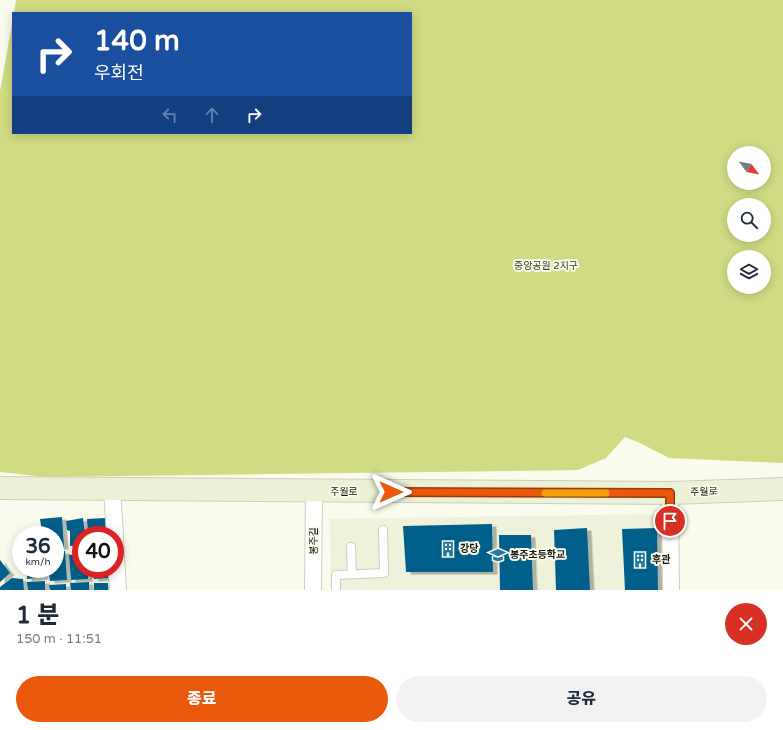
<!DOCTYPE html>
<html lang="ko">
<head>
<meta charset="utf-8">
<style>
	body { margin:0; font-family:"Varela Round","Noto Sans KR",sans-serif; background:#f2f2f3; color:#1f2937; height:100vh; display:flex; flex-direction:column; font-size:15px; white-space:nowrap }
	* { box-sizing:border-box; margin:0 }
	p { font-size:13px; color:#747a83 }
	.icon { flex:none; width:22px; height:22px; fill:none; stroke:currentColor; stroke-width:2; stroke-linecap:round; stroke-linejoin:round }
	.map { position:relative; height:590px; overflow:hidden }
	.details { display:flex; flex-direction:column; background:#fff; flex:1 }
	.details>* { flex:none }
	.top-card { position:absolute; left:12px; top:12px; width:400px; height:122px; border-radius:0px; box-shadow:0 2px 10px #0003; background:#1a4fa0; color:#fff; overflow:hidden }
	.needle { width:26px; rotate:122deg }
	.tools { position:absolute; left:727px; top:146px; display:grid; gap:8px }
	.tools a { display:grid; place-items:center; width:44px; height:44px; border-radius:50%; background:#fff; box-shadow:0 2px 10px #0003; font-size:20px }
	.speed { position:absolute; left:12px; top:526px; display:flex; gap:8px; font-size:20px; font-weight:700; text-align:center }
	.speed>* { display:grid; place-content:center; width:52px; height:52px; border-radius:50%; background:#fff; box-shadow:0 2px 10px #0003; line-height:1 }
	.speed small { font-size:10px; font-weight:400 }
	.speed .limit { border:6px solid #d22; background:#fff; color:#111 }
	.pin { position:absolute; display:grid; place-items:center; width:34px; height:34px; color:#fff; margin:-17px; border:2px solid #fff; border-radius:50%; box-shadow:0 1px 4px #0007 }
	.me { position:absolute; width:44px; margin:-22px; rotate:90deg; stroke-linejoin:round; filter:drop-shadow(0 0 3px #0008) }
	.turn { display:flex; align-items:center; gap:14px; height:84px; padding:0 16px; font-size:18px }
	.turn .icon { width:52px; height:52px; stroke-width:2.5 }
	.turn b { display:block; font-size:28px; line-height:34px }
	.lanes { display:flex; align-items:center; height:38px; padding:0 16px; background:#0003; justify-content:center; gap:20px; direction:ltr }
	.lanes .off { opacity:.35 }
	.round { display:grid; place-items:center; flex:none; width:42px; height:42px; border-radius:21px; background:#f2f2f3 }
	.summary { display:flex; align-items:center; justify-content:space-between; height:68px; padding:0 16px }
	h1 { font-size:24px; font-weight:800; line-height:30px }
	.button { display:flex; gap:8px; margin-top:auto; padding:8px 16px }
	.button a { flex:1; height:46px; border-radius:24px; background:#ea580c; color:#fff; font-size:16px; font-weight:800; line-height:46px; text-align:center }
	.button a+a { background:#f2f2f3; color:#1f2937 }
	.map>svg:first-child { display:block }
	.built { fill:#eef2db }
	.green { fill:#d0db83; fill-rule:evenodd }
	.building { fill:#045e8b; filter:url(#shadow) }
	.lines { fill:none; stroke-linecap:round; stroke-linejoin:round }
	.lane-casing { stroke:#cccec0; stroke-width:10 }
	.street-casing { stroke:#cccec0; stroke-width:18 }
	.secondary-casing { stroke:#cccec0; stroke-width:24 }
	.lane { stroke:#fff; stroke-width:8 }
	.street { stroke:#fff; stroke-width:16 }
	.secondary { stroke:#ecf0d5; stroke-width:22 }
	.route-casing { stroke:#983908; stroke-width:10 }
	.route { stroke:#ea580c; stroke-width:7 }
	.slow { stroke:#f59e0b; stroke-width:7 }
	.labels { text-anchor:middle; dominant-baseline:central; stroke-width:4; stroke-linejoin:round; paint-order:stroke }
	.park-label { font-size:10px; fill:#3a3e14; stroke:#f9fbec }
	.street-label { font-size:10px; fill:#151611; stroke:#f9fbec }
	.poi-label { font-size:10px; font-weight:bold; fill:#151611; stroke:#f9fbec; text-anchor:start }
</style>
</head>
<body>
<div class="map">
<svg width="783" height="590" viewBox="0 0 783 590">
	<defs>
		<filter id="shadow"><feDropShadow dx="4.5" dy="2.5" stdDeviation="0" flood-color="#0004"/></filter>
	</defs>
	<rect width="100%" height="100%" fill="#f9fbec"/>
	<!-- built -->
	<polygon class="built" points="665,514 666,590 331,590 330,519"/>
	<!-- green -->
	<path class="green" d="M16,0H783V463L669,458L640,443L625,437L606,458L578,470L45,477L0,472V91L13,18V133H411V13H14ZM734,153H764V183H734ZM734,205H764V235H734ZM734,257H764V287H734Z"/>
	<!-- building -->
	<g class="building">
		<polygon points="62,517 64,547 55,547 55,535 46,535 45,532 42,532 40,519"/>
		<polygon points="83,518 85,535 81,535 81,545 70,546 70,531 67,530 66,521"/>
		<polygon points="105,518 106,535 93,535 93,533 88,533 87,519"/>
		<polygon points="492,524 493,572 406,572 403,526"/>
		<polygon points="587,528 590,590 556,590 554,530"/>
		<polygon points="657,528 658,590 625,590 622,529"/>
		<polygon points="499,535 531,535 533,590 500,590"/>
		<polygon points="65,551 67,580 50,581 48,569 55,569 55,552"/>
		<polygon points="81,554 81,569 88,569 88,579 71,580 69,555"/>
		<polygon points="0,560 10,573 0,582"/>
		<polygon points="27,569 43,569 44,577 27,579"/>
		<polygon points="94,569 108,569 108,578 94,579"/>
		<polygon points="12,578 23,579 24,590 0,590 0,587"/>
		<polygon points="45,581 45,590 28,590 27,582"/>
		<polygon points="89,582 89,590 71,590 70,583"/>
		<rect x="94" y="583" width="14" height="7"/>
		<polygon points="66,584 66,590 50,590 49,585"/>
	</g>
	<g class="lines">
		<!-- lane casing -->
		<g class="lane-casing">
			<g id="lane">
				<polyline points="351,547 352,574"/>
				<polyline points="336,590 336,575 384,573 383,530"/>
			</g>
		</g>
		<!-- street casing -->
		<g class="street-casing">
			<g id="street">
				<polyline points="112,490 115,535"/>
				<polyline points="670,493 671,590"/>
				<polyline points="115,539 118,590"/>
				<polyline points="313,590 314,492"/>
			</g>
		</g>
		<!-- secondary casing -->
		<g class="secondary-casing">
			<polyline id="secondary" points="0,488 670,493 783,489"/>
		</g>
		<!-- lane -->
		<use href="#lane" class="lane"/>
		<!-- street -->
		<use href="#street" class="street"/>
		<!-- secondary -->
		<use href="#secondary" class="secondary"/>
	</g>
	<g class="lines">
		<!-- route casing -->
		<g class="route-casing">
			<polyline id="route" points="391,492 670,493 670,521"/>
		</g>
		<!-- route -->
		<use href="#route" class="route"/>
		<!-- slow -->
		<polyline class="slow" points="545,493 606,493"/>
	</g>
	<!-- icons -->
	<defs>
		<g id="building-bare" transform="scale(1.2)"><path d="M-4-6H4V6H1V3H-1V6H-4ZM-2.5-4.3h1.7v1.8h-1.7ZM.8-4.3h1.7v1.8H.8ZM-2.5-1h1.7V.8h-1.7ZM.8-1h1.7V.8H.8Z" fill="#2478a8" stroke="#f9fbec" stroke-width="2.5" paint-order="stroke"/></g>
		<g id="school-bare" transform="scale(1.2)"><path d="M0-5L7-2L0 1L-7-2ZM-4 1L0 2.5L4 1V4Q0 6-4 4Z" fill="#2478a8" stroke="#f9fbec" stroke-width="2.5" paint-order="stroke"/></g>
	</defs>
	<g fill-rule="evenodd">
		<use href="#building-bare" x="448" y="549"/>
		<use href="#school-bare" x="498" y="555"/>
		<use href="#building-bare" x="640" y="560"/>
	</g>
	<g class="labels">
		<!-- park labels -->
		<g class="park-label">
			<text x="546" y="266">중앙공원 2지구</text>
		</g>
		<!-- street labels -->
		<g class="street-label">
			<text x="344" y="492">주월로</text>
			<text transform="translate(704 492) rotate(-2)">주월로</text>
			<text transform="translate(314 541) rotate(-90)">봉주길</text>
		</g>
		<!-- poi labels -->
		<g class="poi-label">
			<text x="460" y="549">강당</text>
			<text x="510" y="555">봉주초등학교</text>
			<text x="652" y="560">후관</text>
		</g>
	</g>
</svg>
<div class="tools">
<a><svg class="needle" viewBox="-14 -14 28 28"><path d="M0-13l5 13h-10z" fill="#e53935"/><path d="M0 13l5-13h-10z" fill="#747a83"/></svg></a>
<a><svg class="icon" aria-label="search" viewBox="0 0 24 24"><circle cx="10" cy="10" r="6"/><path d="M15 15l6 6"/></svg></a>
<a><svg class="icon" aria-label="layers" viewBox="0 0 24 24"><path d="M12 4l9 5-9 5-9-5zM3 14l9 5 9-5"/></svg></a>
</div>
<div class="speed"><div>36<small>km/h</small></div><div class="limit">40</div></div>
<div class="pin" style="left:670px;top:521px;background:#d93025"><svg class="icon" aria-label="arrive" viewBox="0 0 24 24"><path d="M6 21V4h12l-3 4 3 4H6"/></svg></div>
<svg class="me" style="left:391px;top:492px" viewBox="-20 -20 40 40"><path d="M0-17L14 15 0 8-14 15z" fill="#ea580c" stroke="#fff" stroke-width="4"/></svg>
<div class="top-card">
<div class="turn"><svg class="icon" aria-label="right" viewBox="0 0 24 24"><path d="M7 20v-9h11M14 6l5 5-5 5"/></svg><div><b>140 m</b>우회전</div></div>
<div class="lanes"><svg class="icon off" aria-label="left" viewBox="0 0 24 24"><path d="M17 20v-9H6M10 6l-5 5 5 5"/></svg><svg class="icon off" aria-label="ahead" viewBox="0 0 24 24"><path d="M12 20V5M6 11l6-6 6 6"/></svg><svg class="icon" aria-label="right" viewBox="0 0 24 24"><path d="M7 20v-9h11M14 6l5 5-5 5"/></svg></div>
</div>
</div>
<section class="details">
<div class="summary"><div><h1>1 분</h1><p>150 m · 11:51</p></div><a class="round" style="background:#d93025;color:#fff"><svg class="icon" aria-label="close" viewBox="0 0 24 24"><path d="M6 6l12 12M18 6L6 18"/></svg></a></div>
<div class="button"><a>종료</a><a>공유</a></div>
</section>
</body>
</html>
